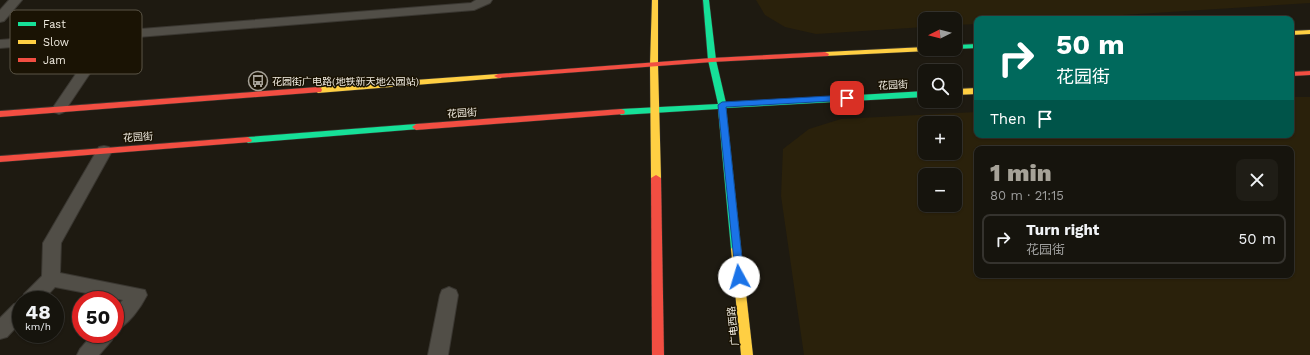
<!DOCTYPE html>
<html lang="en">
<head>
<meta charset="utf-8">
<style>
	body { margin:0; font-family:"Work Sans","Noto Sans SC",sans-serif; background:#1f1d16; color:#f1f3f6; height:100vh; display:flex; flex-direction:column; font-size:15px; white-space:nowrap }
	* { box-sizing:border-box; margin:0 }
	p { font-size:13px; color:#9e9e9d }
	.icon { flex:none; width:22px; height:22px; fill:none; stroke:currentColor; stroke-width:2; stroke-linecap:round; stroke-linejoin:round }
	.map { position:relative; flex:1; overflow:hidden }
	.details { position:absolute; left:974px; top:146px; width:320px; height:132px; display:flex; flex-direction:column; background:#16140d; border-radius:8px; box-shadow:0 1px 3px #0004,0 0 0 1px #35332e }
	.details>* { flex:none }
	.banner { position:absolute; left:974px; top:16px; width:320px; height:122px; border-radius:8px; box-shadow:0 1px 3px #0004,0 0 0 1px #35332e; background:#00695c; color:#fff; overflow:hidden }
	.needle { width:26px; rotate:264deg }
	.buttons { position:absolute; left:918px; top:12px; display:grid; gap:8px }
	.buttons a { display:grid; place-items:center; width:44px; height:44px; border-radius:8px; background:#16140d; box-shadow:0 1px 3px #0004,0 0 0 1px #35332e; font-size:20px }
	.speed { position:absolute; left:12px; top:291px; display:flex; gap:8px; font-size:20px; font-weight:700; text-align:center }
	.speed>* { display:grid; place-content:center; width:52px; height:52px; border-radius:50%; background:#16140d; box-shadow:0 1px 3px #0004,0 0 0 1px #35332e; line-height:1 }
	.speed small { font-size:10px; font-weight:400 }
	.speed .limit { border:6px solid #d22; background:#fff; color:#111 }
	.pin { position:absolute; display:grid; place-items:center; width:34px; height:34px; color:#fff; margin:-17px; border-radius:8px; box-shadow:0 2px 6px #0006 }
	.me { position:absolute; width:44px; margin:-22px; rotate:354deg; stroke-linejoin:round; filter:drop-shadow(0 0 3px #0008) }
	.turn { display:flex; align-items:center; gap:14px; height:84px; padding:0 16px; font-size:18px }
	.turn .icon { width:52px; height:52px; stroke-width:2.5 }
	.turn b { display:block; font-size:28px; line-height:34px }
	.then { display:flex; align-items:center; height:38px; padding:0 16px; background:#0003; gap:8px; font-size:15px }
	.round { display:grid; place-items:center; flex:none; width:42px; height:42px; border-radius:8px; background:#1f1d16 }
	.headline { display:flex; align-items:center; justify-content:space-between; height:68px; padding:0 16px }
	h1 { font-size:24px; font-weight:800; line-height:30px; color:#a6a298 }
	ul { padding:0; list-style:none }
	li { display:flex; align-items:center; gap:12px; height:50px; margin:0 8px 6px; padding:0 8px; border:2px solid #35332e; border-radius:8px }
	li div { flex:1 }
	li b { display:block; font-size:15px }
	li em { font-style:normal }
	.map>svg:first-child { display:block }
	.built { fill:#2a210b; fill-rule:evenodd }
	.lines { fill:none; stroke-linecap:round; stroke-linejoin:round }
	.lane-casing { stroke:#3a3731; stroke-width:2 }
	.fast-casing { stroke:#3a3731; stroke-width:1 }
	.slow-casing { stroke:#3a3731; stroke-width:1 }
	.jam-casing { stroke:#3a3731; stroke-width:1 }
	.lane { fill:#514e47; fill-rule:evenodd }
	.fast { fill:#16e098; fill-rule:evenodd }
	.slow { fill:#ffcf43; fill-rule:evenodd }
	.jam { fill:#f24e42; fill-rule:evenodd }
	.route { fill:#1a73e8; stroke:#114b97 }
	.labels { text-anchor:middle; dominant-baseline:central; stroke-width:3; stroke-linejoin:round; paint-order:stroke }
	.poi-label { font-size:10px; fill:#f0ebe0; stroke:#1a1304; text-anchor:start }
	.street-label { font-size:10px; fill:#f0ebe0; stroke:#1a1304 }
	.key { fill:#1a1304; stroke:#5a5446; stroke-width:1 }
	.key-label { font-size:11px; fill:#f0ebe0 }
</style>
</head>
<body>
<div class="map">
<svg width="1310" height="355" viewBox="0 0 1310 355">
	<rect width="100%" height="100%" fill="#1e1a11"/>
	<!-- built -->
	<g class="built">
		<polygon points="756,0 1310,0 1310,3 1060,19 977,19 977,24 955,25 955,19 925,19 925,27 816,34 785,27 765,15"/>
		<path d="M1291,97H1310V355H804L781,196L783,149L809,129L841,119L977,112V135H1291ZM925,123H955V153H925ZM977,149H1291V275H977ZM925,175H955V205H925Z"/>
	</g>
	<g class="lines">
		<!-- lane casing -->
		<g class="lane-casing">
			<g id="lane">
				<polygon points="9,0 22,0 4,21 0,22 0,10"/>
				<polygon points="476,0 492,0 490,3 474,10 113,39 64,112 59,114 54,112 52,109 99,40 0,48 0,40 471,3"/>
				<path d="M104,146L109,147L112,151L61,243L60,273L145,290L147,295C141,307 128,326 115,330V308L123,300L55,287L43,300H22L24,294L42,276L43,243L46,238L99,147Z"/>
				<polygon points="449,287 456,290 458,295 448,355 428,355 440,295 442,290"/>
				<polygon points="21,302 21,322 7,337 0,339 0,318 14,304"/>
				<polygon points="93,334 115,334 112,340 99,355 77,355 80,349"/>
			</g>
		</g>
		<!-- fast casing -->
		<g class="fast-casing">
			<g id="fast">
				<polygon points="703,0 709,0 716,60 726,103 925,91 925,97 726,108 741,249 739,252 736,253 733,252 731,249 718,109 621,115 617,112 621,109 718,104 708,60"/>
				<polygon points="977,44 977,48 955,49 954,49 955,45"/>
				<polygon points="416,124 419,125 420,127 419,129 248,143 244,140 248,137"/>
			</g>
		</g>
		<!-- slow casing -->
		<g class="slow-casing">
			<g id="slow">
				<polygon points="652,0 658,0 658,64 661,178 656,181 651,178 650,64"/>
				<polygon points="1310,30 1310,34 1291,35 1291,31"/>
				<polygon points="925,47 925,49 929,49 928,51 825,56 821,54 825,52"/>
				<polygon points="498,74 501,74 502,76 501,78 318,93 314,90 318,87"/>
				<polygon points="977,88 977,94 955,95 955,89"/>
				<polygon points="736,245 739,246 741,249 753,355 741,355 731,249 733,246"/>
			</g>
		</g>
		<!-- jam casing -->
		<g class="jam-casing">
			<g id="jam">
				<polygon points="825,52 829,54 828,56 712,62 498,78 494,76 498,74 712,58"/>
				<polygon points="1310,71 1310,75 1291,76 1291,72"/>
				<polygon points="318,87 321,88 322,90 321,92 0,117 0,111"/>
				<polygon points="621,109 624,110 625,112 624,114 416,130 412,127 416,124"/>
				<polygon points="248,137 252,140 251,142 0,162 0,156"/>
				<polygon points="656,175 661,178 664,355 652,355 651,178"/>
			</g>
		</g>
		<!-- lane -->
		<use href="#lane" class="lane"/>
		<!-- fast -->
		<use href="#fast" class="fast"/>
		<!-- slow -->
		<use href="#slow" class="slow"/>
		<!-- jam -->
		<use href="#jam" class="jam"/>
	</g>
	<!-- route -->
	<polygon class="route" points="847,95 850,96 850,100 726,107 744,277 743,280 739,281 736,280 718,105 722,102"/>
	<!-- icons -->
	<defs>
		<g id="bus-ring" transform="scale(1)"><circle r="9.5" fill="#1a1304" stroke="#a6a298" stroke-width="1.5"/><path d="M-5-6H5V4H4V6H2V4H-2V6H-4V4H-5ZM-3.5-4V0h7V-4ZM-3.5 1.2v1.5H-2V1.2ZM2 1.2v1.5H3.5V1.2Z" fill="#a6a298"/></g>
	</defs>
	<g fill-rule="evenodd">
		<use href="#bus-ring" x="258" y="81"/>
	</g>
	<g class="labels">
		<!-- poi labels -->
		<g class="poi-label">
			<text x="272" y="81">花园街广电路(地铁新天地公园站)</text>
		</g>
		<!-- street labels -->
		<g class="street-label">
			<text transform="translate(893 85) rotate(-3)">花园街</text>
			<text transform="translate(462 113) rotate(-4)">花园街</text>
			<text transform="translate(138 137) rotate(-4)">花园街</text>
			<text transform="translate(733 326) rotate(-96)">广电西路</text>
		</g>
	</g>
	<!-- legend -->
	<rect x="10" y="10" width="132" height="64" rx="6" class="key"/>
	<rect x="18" y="22" width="18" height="4" fill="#16e098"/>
	<rect x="18" y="40" width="18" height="4" fill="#ffcf43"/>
	<rect x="18" y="58" width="18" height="4" fill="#f24e42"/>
	<g class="key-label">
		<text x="43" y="28">Fast</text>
		<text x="43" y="46">Slow</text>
		<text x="43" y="64">Jam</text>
	</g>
</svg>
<div class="buttons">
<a><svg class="needle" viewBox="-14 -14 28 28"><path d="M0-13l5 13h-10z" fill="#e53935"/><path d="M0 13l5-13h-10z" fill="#9e9e9d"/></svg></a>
<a><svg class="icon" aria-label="search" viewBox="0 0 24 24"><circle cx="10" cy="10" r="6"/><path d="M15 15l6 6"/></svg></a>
<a>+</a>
<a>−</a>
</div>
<div class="speed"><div>48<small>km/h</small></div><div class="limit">50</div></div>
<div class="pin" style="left:847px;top:98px;background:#d93025"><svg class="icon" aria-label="arrive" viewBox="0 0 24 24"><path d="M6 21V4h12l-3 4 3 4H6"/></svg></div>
<svg class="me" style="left:739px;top:277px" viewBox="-20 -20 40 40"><circle r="19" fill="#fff"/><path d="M0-13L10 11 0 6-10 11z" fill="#1a73e8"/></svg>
<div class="banner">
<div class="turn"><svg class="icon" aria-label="right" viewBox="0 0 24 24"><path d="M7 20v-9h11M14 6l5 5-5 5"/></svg><div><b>50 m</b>花园街</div></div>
<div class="then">Then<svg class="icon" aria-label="arrive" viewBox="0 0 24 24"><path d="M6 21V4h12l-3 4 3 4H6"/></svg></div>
</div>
<section class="details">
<div class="headline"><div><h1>1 min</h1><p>80 m · 21:15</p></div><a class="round"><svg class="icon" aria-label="close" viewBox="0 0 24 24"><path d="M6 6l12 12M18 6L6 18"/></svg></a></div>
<ul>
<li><svg class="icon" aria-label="right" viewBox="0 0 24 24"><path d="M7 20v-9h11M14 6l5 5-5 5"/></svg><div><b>Turn right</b><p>花园街</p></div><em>50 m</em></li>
</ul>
</section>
</div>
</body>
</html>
